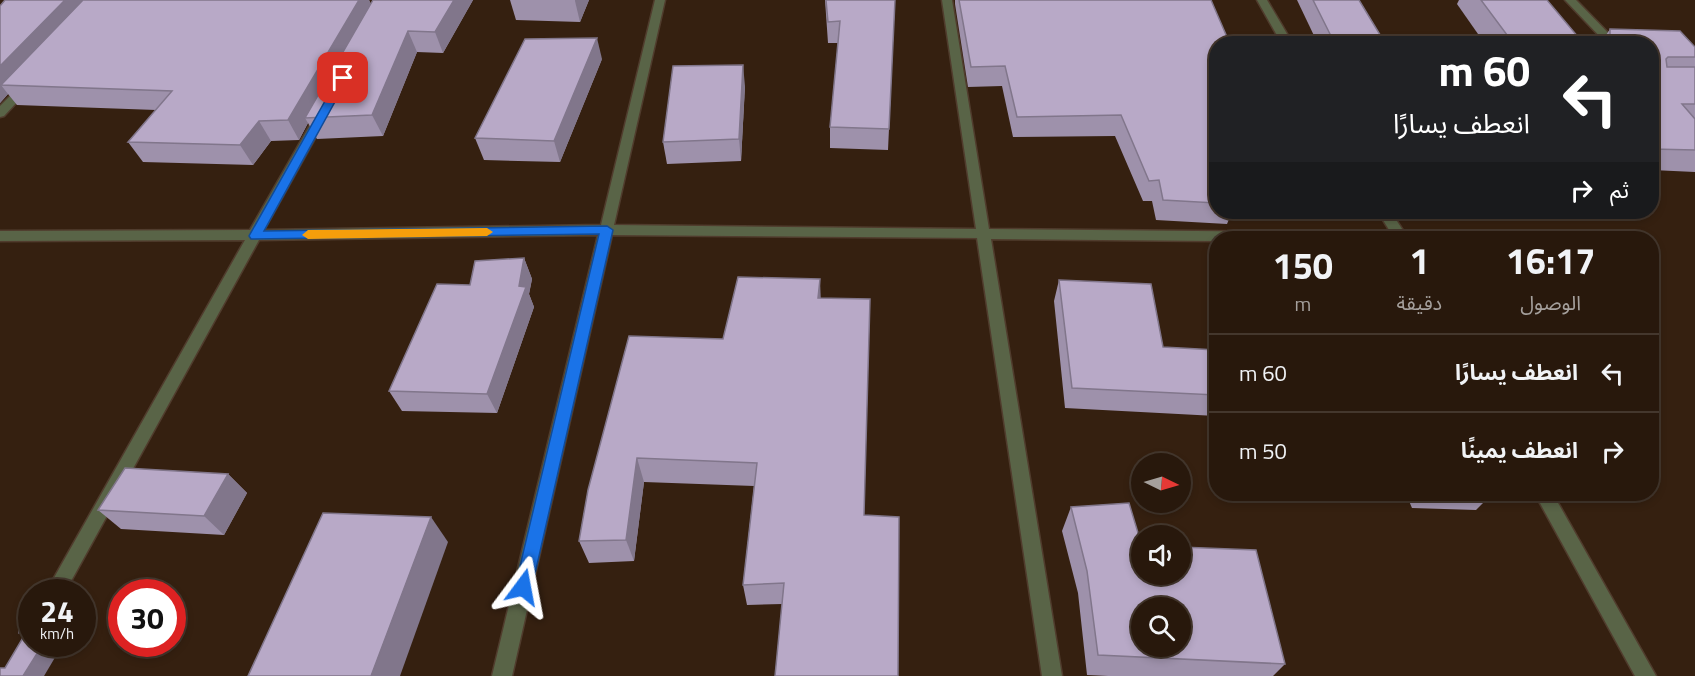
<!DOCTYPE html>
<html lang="ar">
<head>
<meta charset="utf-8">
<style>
	body { margin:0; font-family:"Titillium Web","Noto Sans Arabic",sans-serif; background:#302115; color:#f1f3f6; direction:rtl; height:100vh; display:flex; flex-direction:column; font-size:22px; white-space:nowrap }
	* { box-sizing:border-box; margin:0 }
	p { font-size:20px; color:#a5a09d }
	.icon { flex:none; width:33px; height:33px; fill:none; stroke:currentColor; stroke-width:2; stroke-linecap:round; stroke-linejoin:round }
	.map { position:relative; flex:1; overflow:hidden; direction:ltr }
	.panel { position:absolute; left:1209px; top:231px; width:450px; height:270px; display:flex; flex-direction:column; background:#28180c; border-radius:24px; box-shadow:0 3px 9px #0003,0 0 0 2px #44372d; direction:rtl }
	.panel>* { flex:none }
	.banner { position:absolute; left:1209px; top:36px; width:450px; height:183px; border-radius:24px; box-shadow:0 3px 9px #0003,0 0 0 2px #44372d; direction:rtl; background:#202124; color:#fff; overflow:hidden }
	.needle { width:39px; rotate:95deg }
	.fabs { position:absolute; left:1131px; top:453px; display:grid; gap:12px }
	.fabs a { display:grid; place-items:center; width:60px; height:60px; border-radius:50%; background:#28180c; box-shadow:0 3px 9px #0003,0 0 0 2px #44372d; font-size:30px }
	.speed { position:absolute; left:18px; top:579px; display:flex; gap:12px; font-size:30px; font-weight:700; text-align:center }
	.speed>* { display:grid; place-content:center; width:78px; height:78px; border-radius:50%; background:#28180c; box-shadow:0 3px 9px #0003,0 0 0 2px #44372d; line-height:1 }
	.speed small { font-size:15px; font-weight:400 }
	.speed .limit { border:9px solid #d22; background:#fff; color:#111 }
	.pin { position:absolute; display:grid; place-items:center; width:51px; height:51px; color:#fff; margin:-26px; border-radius:12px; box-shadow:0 3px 9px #0006 }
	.me { position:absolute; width:66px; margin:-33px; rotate:13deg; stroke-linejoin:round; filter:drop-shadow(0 0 4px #0008) }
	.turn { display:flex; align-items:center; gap:21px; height:126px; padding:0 30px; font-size:27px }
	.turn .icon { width:78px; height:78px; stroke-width:2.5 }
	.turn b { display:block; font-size:42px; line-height:51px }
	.then { display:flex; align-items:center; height:57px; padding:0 30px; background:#0003; gap:12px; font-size:22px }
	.eta { display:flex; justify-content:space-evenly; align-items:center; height:102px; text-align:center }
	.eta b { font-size:36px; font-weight:700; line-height:42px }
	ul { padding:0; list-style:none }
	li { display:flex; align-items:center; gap:18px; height:78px; padding:0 30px; border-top:2px solid #44372d }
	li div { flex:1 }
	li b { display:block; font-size:22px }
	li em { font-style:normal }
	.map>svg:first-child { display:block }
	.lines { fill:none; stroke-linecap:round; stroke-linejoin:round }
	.minor-casing { stroke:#503c2d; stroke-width:3 }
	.minor { fill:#596447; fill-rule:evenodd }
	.wall { fill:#9e91ab }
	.shaded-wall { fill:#81768b }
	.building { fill:#b8a9c7; stroke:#81768b; stroke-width:1.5; fill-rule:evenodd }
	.route { fill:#1a73e8; stroke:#114b97; stroke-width:1.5 }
	.slow { fill:#f59e0b }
</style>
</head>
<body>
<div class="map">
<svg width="1695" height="676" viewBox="0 0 1695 676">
	<rect width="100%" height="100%" fill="#352010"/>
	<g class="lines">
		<!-- minor casing -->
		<g class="minor-casing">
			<g id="minor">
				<polygon points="655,0 665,0 614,225 976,229 942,0 952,0 989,229 1391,233 1378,212 1391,212 1408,238 1216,238 1216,241 991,239 1062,676 1042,676 977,238 612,235 512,676 492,676 598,235 259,240 65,592 46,592 245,240 0,241 0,231 250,230 317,113 323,109 329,113 264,230 601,225"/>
				<polygon points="1257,0 1267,0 1293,44 1282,44"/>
				<polygon points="1565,0 1576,0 1619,44 1607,44"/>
				<polygon points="27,82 33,85 31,87 4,116 0,117 0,106 23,83"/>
				<polygon points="1535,494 1553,494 1656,676 1635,676"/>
			</g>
		</g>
		<!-- minor -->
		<use href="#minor" class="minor"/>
	</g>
	<!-- wall -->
	<g class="wall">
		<polygon points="369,0 371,4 373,0 473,0 443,53 417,52 383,136 317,139 308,123 299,140 271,141 253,165 143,162 128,142 156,110 17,105 8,94 0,103 0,6"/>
		<polygon points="510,0 589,0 580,22 516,20"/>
		<polygon points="825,0 895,0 888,150 830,148 830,127 838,43 828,43"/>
		<polygon points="955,0 1211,0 1216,44 1216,212 1232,212 1227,224 1156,220 1152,201 1143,201 1115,136 1013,137 1002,86 968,87 955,4"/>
		<polygon points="1297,0 1359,0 1382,38 1379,44 1318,44"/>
		<polygon points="1459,0 1547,0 1584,44 1485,44 1457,4"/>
		<polygon points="1610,29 1695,47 1695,172 1652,170 1652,44 1600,44"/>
		<polygon points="602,59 560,162 484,160 475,138"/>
		<polygon points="745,86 741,161 667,164 663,142"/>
		<polygon points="524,258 532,279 529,294 534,307 497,413 402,411 389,391 470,285"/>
		<polygon points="820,279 782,604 747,605 743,585 754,486 644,482 634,561 589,563 579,541 588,490 723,339"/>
		<polygon points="1059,280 1163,347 1216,350 1216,416 1065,408 1054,301"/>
		<polygon points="228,474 247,493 224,535 121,529 98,510"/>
		<polygon points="1406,494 1485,494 1487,499 1476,510 1412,508"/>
		<polygon points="1071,507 1142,546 1285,664 1273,676 1108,676 1087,675 1078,593 1062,531"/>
	</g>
	<!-- shaded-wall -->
	<g class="shaded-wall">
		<polygon points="65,0 97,0 1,85 8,94 0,103 0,66"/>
		<polygon points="359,0 369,0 373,9 305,118 308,123 299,140 288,120"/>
		<polygon points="454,0 473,0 443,53 435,32"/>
		<polygon points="575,0 589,0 580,22 575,1"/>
		<polygon points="408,31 417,52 383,136 372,115"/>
		<polygon points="597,38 602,59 560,162 554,141"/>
		<polygon points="743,65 745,86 741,161 739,139"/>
		<polygon points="259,121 271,141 253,165 240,145"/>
		<polygon points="524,258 532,279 529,294 534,307 497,413 487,394"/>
		<polygon points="820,279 821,304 818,298"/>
		<polygon points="637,458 644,482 634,561 626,540"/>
		<polygon points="228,474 247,493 224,535 204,516"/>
		<polygon points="431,517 448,542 400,676 371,676"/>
		<polygon points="43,644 63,644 44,676 23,676"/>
	</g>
	<!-- building -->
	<g class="building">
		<polygon points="5,0 65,0 0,66 0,6"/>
		<polygon points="83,0 359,0 288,120 259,121 240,145 128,142 172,91 1,85"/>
		<polygon points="373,0 454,0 435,32 408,31 372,115 305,118"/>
		<polygon points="826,0 895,0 889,129 830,127 840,21 828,22"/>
		<polygon points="959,0 1211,0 1230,44 1216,44 1216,83 1213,84 1216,90 1216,203 1163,200 1159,180 1149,181 1121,115 1017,117 1005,66 971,67"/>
		<polygon points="1313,0 1359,0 1382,38 1332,38"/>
		<polygon points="1481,0 1547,0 1584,44 1513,43"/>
		<polygon points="1610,29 1680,31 1695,47 1695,57 1668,57 1666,59 1667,67 1695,67 1695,104 1682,104 1695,119 1695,150 1652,149 1652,44 1610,44"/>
		<polygon points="597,38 554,141 475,138 525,39"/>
		<polygon points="743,65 739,139 663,142 673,66"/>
		<polygon points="524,258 519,286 526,287 487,394 389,391 437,284 470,285 475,261"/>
		<polygon points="738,277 820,279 818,298 870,299 864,515 899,517 898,676 775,676 784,583 743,585 757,463 637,458 626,540 579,541 588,490 629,336 723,339"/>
		<polygon points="1059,280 1151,284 1163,347 1216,350 1216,395 1072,388"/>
		<polygon points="125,468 228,474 204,516 98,510"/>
		<polygon points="1420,494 1485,494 1487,499 1422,497"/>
		<path d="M1129,503L1142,546V574H1180V547L1256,550L1285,664L1098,655L1087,571L1071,507ZM1142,608H1180V646H1142Z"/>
		<polygon points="323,513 431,517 371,676 248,676"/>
		<polygon points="19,619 32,620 32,644 43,644 23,676 0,676 0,668 5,668 24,636 24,633 19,633"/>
	</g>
	<!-- route -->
	<polygon class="route" points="343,75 348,78 264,231 607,226 613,230 532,587 529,592 523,595 517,592 515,587 599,234 251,239 249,236 338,78"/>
	<!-- slow -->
	<polygon class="slow" points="487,228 493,232 487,236 308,239 302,235 308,230"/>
</svg>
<div class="fabs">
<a><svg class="needle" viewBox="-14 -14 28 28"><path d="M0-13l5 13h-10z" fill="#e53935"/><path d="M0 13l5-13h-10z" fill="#a5a09d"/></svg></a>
<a><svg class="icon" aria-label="sound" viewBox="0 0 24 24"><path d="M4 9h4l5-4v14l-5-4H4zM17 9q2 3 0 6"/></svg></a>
<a><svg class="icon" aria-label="search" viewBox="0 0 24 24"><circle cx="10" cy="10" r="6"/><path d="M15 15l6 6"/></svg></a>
</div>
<div class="speed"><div>24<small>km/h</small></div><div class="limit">30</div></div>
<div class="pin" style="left:343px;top:78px;background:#d93025"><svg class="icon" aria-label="arrive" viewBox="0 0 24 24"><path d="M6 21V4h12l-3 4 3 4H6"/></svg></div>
<svg class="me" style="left:523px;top:587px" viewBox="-20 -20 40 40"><path d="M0-17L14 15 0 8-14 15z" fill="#1a73e8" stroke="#fff" stroke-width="4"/></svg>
<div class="banner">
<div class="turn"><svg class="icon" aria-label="left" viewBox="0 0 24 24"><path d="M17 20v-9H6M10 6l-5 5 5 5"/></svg><div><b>60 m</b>انعطف يسارًا</div></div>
<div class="then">ثم<svg class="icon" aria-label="right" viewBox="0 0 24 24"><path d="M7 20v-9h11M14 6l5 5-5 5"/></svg></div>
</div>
<section class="panel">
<div class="eta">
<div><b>16:17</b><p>الوصول</p></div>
<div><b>1</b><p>دقيقة</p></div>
<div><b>150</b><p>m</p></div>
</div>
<ul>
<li><svg class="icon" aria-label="left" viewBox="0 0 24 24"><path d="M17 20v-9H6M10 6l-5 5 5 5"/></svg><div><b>انعطف يسارًا</b></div><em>60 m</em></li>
<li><svg class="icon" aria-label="right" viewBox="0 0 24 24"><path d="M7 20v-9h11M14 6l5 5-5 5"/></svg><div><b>انعطف يمينًا</b></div><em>50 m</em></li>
</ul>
</section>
</div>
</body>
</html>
